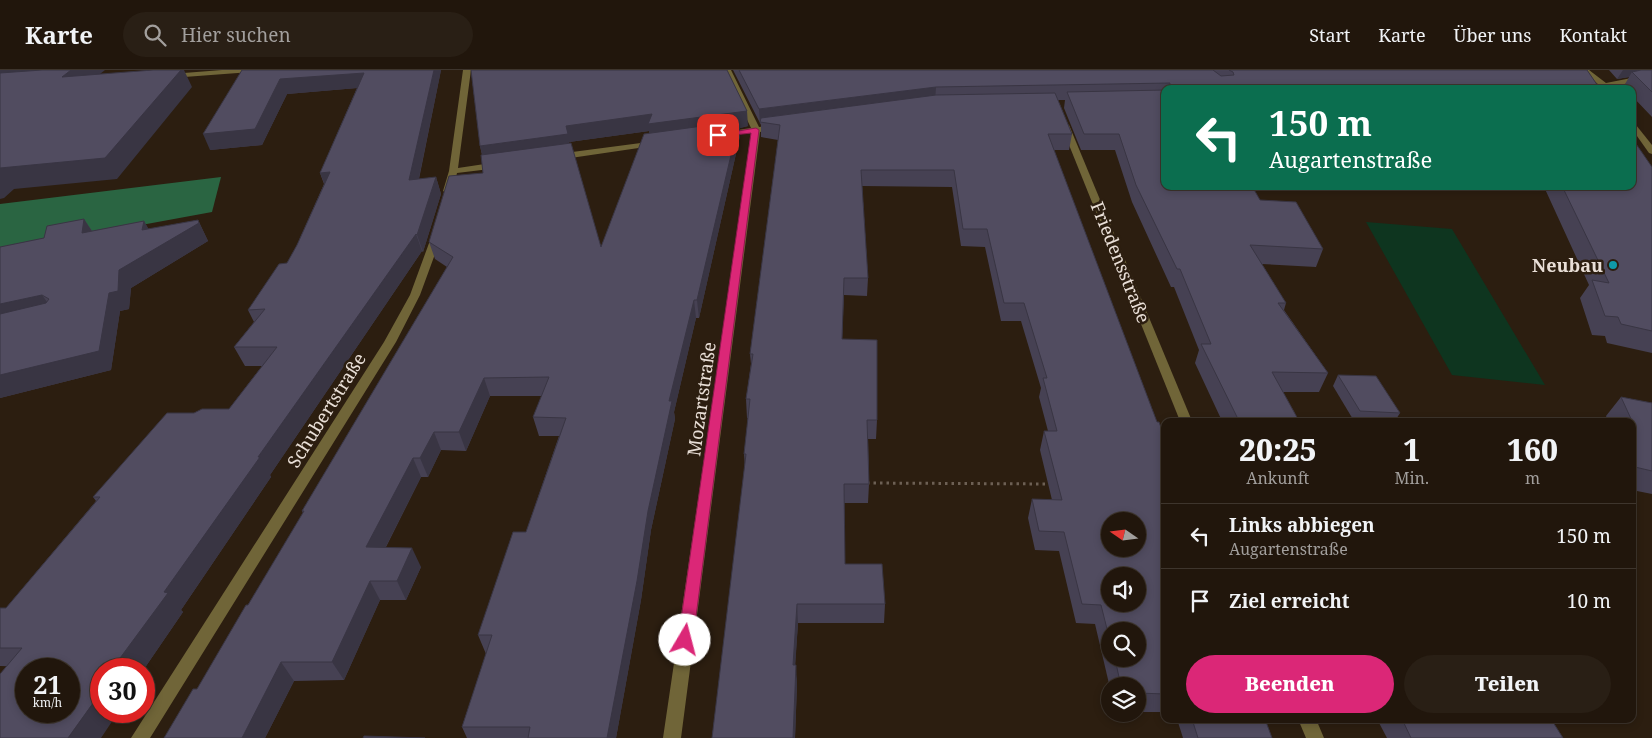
<!DOCTYPE html>
<html lang="de">
<head>
<meta charset="utf-8">
<style>
	body { margin:0; font-family:"Noto Serif",serif; background:#291f15; color:#f1f3f6; height:100vh; display:flex; flex-direction:column; font-size:19px; white-space:nowrap }
	* { box-sizing:border-box; margin:0 }
	p { font-size:16px; color:#a29f9d }
	.icon { flex:none; width:28px; height:28px; fill:none; stroke:currentColor; stroke-width:2; stroke-linecap:round; stroke-linejoin:round }
	.map { position:relative; flex:1; overflow:hidden }
	.panel { position:absolute; left:1161px; top:348px; width:475px; height:305px; display:flex; flex-direction:column; background:#21160c; border-radius:10px; box-shadow:0 2px 8px #0003,0 0 0 1px #3e352d }
	.panel>* { flex:none }
	.banner { position:absolute; left:1161px; top:15px; width:475px; height:105px; border-radius:10px; box-shadow:0 2px 8px #0003,0 0 0 1px #3e352d; background:#0b6e4f; color:#fff; overflow:hidden }
	.needle { width:32px; rotate:284deg }
	.tools { position:absolute; left:1101px; top:442px; display:grid; gap:10px }
	.tools a { display:grid; place-items:center; width:45px; height:45px; border-radius:50%; background:#21160c; box-shadow:0 2px 8px #0003,0 0 0 1px #3e352d; font-size:25px }
	.speed { position:absolute; left:15px; top:588px; display:flex; gap:10px; font-size:25px; font-weight:700; text-align:center }
	.speed>* { display:grid; place-content:center; width:65px; height:65px; border-radius:50%; background:#21160c; box-shadow:0 2px 8px #0003,0 0 0 1px #3e352d; line-height:1 }
	.speed small { font-size:12px; font-weight:400 }
	.speed .limit { border:8px solid #d22; background:#fff; color:#111 }
	.pin { position:absolute; display:grid; place-items:center; width:42px; height:42px; color:#fff; margin:-21px; border-radius:10px; box-shadow:0 2px 8px #0006 }
	.me { position:absolute; width:55px; margin:-28px; rotate:8deg; stroke-linejoin:round; filter:drop-shadow(0 0 4px #0008) }
	.turn { display:flex; align-items:center; gap:18px; height:105px; padding:0 25px; font-size:22px }
	.turn .icon { width:65px; height:65px; stroke-width:2.5 }
	.turn b { display:block; font-size:35px; line-height:42px }
	.eta { display:flex; justify-content:space-evenly; align-items:center; height:85px; text-align:center }
	.eta b { font-size:30px; font-weight:800; line-height:35px }
	.action { display:flex; gap:10px; margin-top:auto; padding:10px 25px }
	.action a { flex:1; height:58px; border-radius:30px; background:#db2777; color:#fff; font-size:20px; font-weight:800; line-height:58px; text-align:center }
	.action a+a { background:#291f15; color:#f1f3f6 }
	ul { padding:0; list-style:none }
	li { display:flex; align-items:center; gap:15px; height:65px; padding:0 25px; border-top:1px solid #3e352d }
	li div { flex:1 }
	li b { display:block; font-size:19px }
	li em { font-style:normal }
	header { display:flex; align-items:center; gap:30px; box-sizing:border-box; height:70px; padding:0 25px; background:#21160c; border-bottom:1px solid #3e352d }
	header strong { font-size:24px }
	nav { display:flex; gap:28px; margin-inline-start:auto; font-size:18px }
	.search { width:350px; height:45px; background:#291f15; display:flex; align-items:center; gap:12px; box-sizing:border-box; padding:0 18px; border-radius:28px; color:#a29f9d; font-size:19px }
	.map>svg:first-child { display:block }
	.green { fill:#0e351f }
	.forest { fill:#2a6542 }
	.lines { fill:none; stroke-linecap:round; stroke-linejoin:round }
	.path { stroke:#6d6054; stroke-width:3; stroke-dasharray:2.5 4; stroke-linecap:butt }
	.minor { fill:#706538; fill-rule:evenodd }
	.wall { fill:#464153; fill-rule:evenodd }
	.shaded-wall { fill:#393543 }
	.building { fill:#514c60; stroke:#393543; fill-rule:evenodd }
	.route { fill:#db2777; stroke:#8e194d }
	.culture-dot { fill:#0f9aa8; stroke:#2c1e10; stroke-width:2 }
	.labels { text-anchor:middle; dominant-baseline:central; stroke-width:5; stroke-linejoin:round; paint-order:stroke }
	.street-label { font-size:18px; fill:#e9dfd7; stroke:#2c1e10 }
	.poi-label { font-size:18px; font-weight:bold; fill:#e9dfd7; stroke:#2c1e10; text-anchor:end }
</style>
</head>
<body>
<header>
<strong>Karte</strong>
<div class="search"><svg class="icon" aria-label="search" viewBox="0 0 24 24"><circle cx="10" cy="10" r="6"/><path d="M15 15l6 6"/></svg>Hier suchen</div>
<nav><a>Start</a><a>Karte</a><a>Über uns</a><a>Kontakt</a></nav>
</header>
<div class="map">
<svg width="1652" height="668" viewBox="0 0 1652 668">
	<rect width="100%" height="100%" fill="#2c1e10"/>
	<!-- green -->
	<polygon class="green" points="1366,152 1452,159 1545,315 1452,305"/>
	<!-- forest -->
	<polygon class="forest" points="221,107 212,142 0,181 0,134"/>
	<g class="lines">
		<!-- path -->
		<polyline class="path" points="867,413 1051,414"/>
		<!-- minor -->
		<g class="minor">
			<polygon points="222,0 255,0 251,2 171,8 167,6 171,4"/>
			<polygon points="463,0 471,0 458,98 498,92 502,95 498,98 457,103 453,121 448,124 443,121 449,101"/>
			<polygon points="723,0 731,0 759,57 777,55 781,57 760,62 681,668 663,668 752,63 723,66 719,64 723,62 751,58"/>
			<polygon points="1581,0 1589,0 1606,13 1652,4 1652,8 1611,17 1613,19 1585,19 1599,15"/>
			<polygon points="1632,50 1652,75 1652,84 1649,83 1632,59"/>
			<polygon points="1062,53 1069,55 1192,351 1180,351 1061,55"/>
			<polygon points="656,71 659,71 659,75 557,90 553,87 557,84"/>
			<polygon points="437,162 442,165 420,225 396,272 150,668 131,668 384,272 410,225 432,165"/>
			<polygon points="1298,649 1316,649 1324,668 1306,668"/>
		</g>
	</g>
	<!-- wall -->
	<g class="wall">
		<polygon points="242,0 441,0 419,109 436,107 441,124 423,182 422,181 270,405 271,407 181,540 183,542 144,599 101,599 0,596 0,538 6,538 96,431 93,427 194,343 229,339 262,296 245,296 234,277 254,252 248,240 287,193 297,175 324,114 320,103 357,18 287,24 262,75 210,80"/>
		<path d="M471,0L748,56L740,58V66L699,248H696L674,342L675,349L651,460L641,530L616,668H467L462,657L486,584L478,565L526,462L559,366H539L533,347L542,326H490L466,381L441,380L428,407H421L386,477L421,497L406,530H380L344,610L294,611L265,668H164L197,619L248,535L303,443L302,441L447,197L435,189L429,172L483,103L482,85L480,76ZM649,61V63L601,177L569,72Z"/>
		<path d="M733,0H1587L1600,19H1165V116L1260,130L1323,179L1316,197L1262,194L1286,233L1284,240L1328,303L1319,322H1283L1299,351H1222L1195,293L1199,280L1174,217H1171L1132,132L1115,80H1081L1064,38L1065,30H1058L1072,64L1069,80H1054L1157,352L1165,368V642H1138V616H1110V618L1095,554L1076,553L1059,481L1035,480L1028,448L1032,429L1052,430L1040,380L1044,361H1048L1039,327L1041,318L1021,251H1001L985,177L961,176L952,117L862,116L868,208L867,226L844,225L842,269L877,350L876,369H868L869,414L868,433H844L845,494L885,534L884,553H798L795,595L797,614L795,668H712L745,398L744,384L748,348H747L746,329L751,294L750,284L778,70L761,67V55ZM1110,561L1138,589H1110Z"/>
		<polygon points="1609,0 1652,0 1652,47 1632,26 1632,19 1626,19 1624,16 1629,7 1617,9"/>
		<polygon points="1652,97 1652,283 1607,273 1605,266 1592,265 1580,228 1589,215 1545,119 1541,118 1541,116 1632,116"/>
		<polygon points="84,149 92,161 144,151 148,159 198,150 208,171 131,218 129,239 120,241 111,300 0,328 0,177 44,168"/>
		<polygon points="1338,305 1400,343 1395,351 1354,351 1333,316"/>
		<polygon points="1621,327 1652,333 1652,424 1632,420 1632,351 1608,351 1606,346"/>
		<polygon points="1177,649 1265,649 1272,668 1183,668"/>
		<polygon points="1377,649 1551,649 1563,668 1387,668"/>
	</g>
	<!-- shaded-wall -->
	<g class="shaded-wall">
		<polygon points="0,0 105,0 95,8 0,15"/>
		<polygon points="181,0 184,0 192,17 117,109 14,119 4,128 0,129 0,98"/>
		<polygon points="434,0 441,0 415,127 409,110"/>
		<polygon points="1623,0 1652,0 1632,2 1629,7 1617,9"/>
		<polygon points="364,3 369,17 287,24 262,75 210,80 203,64 280,9"/>
		<polygon points="936,17 935,32 760,52 760,55 759,39"/>
		<polygon points="747,41 748,56 740,58 740,66 699,248 697,230 650,70 649,61 569,72 571,81 484,92 480,76 566,56 652,44"/>
		<polygon points="330,102 327,120 320,103"/>
		<polygon points="436,107 441,124 423,182 417,165"/>
		<polygon points="84,149 95,166 82,163"/>
		<polygon points="198,150 208,171 131,218 129,239 120,241 111,300 0,328 0,305 109,223 119,200"/>
		<polygon points="144,151 154,168 142,160"/>
		<polygon points="416,164 422,181 270,405 271,407 181,540 183,542 144,599 112,599 164,522 258,387"/>
		<polygon points="42,225 55,243 0,256 0,234"/>
		<polygon points="694,230 696,248 674,342 675,349 651,460 641,530 616,668 607,668 648,441 669,331"/>
		<polygon points="484,308 490,326 466,381 459,362"/>
		<polygon points="434,362 441,380 428,407 420,388"/>
		<polygon points="413,388 421,407 376,496 366,477"/>
		<polygon points="412,478 421,497 406,530 397,511"/>
		<polygon points="370,511 380,530 344,610 332,592"/>
		<polygon points="797,534 798,553 794,614 793,595"/>
		<polygon points="281,592 294,611 265,668 242,668"/>
		<polygon points="796,595 797,614 795,668 793,668"/>
		<polygon points="101,622 101,641 119,641 101,668 68,668"/>
	</g>
	<!-- building -->
	<g class="building">
		<polygon points="42,0 71,0 62,7 153,0 181,0 105,88 0,98 0,3"/>
		<path d="M242,0H434L409,110L436,107L417,165L416,164L258,387H260L164,522L168,523L112,599H101V622L68,668H0V604L22,578H0V538H6L100,427H93L167,343H194L202,339H229L277,277H234L265,239L248,240L279,194L287,193L297,175L330,102L320,103L364,3L280,9L255,59L203,64ZM26,599H69V641H26Z"/>
		<polygon points="471,0 727,0 747,41 648,54 652,44 566,56 568,64 480,76"/>
		<polygon points="739,0 1213,0 1221,6 1234,5 1233,2 1229,0 1587,0 1600,19 1169,19 1170,13 936,17 759,39"/>
		<polygon points="1641,0 1652,0 1652,22 1632,2"/>
		<polygon points="1165,20 1165,116 1252,116 1260,130 1296,132 1323,179 1250,175 1286,233 1278,233 1328,303 1272,302 1299,351 1239,351 1201,274 1211,274 1180,199 1177,199 1136,115 1119,64 1084,64 1067,22"/>
		<path d="M1055,23L1072,64H1048L1157,352H1159L1165,368V624L1138,623V616H1121L1115,589H1138V561H1110V571L1101,535L1082,534L1064,462L1039,461L1032,429L1062,430L1044,361H1057L1043,308H1047L1024,233H1004L987,159H963L954,100H861L868,208H844L842,269L877,270V350H867L869,414H844L845,494H882L885,534H797L793,595H796L793,668H712L746,384H744L750,329H746L753,284H750L780,55L760,52L761,48L936,25ZM1110,451H1138V479H1110ZM1110,506H1138V534H1110Z"/>
		<polygon points="739,51 697,230 694,230 669,331 672,331 648,441 637,511 607,668 528,668 530,657 462,657 492,565 478,565 513,462 526,462 566,348 533,347 549,307 484,308 459,362 434,362 420,388 413,388 366,477 412,478 397,511 370,511 332,592 281,592 242,668 164,668 193,619 197,619 246,535 248,535 304,441 302,441 453,187 429,172 449,106 483,103 481,85 571,73 601,177 644,64"/>
		<polygon points="1632,68 1652,97 1652,261 1621,254 1618,247 1605,246 1592,210 1609,213 1562,116 1632,116"/>
		<polygon points="84,149 82,163 144,151 142,160 198,150 199,153 119,200 118,221 109,223 99,281 0,305 0,244 46,233 49,229 42,225 0,234 0,177 44,168 47,156"/>
		<polygon points="1338,305 1376,306 1400,343 1360,341"/>
		<polygon points="1621,327 1652,333 1652,401 1635,397 1632,392 1632,360 1636,361 1632,351"/>
		<polygon points="1192,649 1265,649 1272,668 1198,668"/>
		<polygon points="1402,649 1551,649 1563,668 1411,668"/>
		<polygon points="364,666 425,668 363,668"/>
	</g>
	<!-- route -->
	<polygon class="route" points="756,58 759,60 693,570 690,574 685,576 680,574 678,570 751,63 718,67 714,65"/>
	<!-- markers -->
	<circle class="culture-dot" cx="1613" cy="195" r="5"/>
	<g class="labels">
		<!-- street labels -->
		<g class="street-label">
			<text transform="translate(1121 192) rotate(68)">Friedensstraße</text>
			<text transform="translate(701 329) rotate(-82)">Mozartstraße</text>
			<text transform="translate(326 340) rotate(-58)">Schubertstraße</text>
		</g>
		<!-- poi labels -->
		<g class="poi-label">
			<text x="1603" y="195">Neubau</text>
		</g>
	</g>
</svg>
<div class="tools">
<a><svg class="needle" viewBox="-14 -14 28 28"><path d="M0-13l5 13h-10z" fill="#e53935"/><path d="M0 13l5-13h-10z" fill="#a29f9d"/></svg></a>
<a><svg class="icon" aria-label="sound" viewBox="0 0 24 24"><path d="M4 9h4l5-4v14l-5-4H4zM17 9q2 3 0 6"/></svg></a>
<a><svg class="icon" aria-label="search" viewBox="0 0 24 24"><circle cx="10" cy="10" r="6"/><path d="M15 15l6 6"/></svg></a>
<a><svg class="icon" aria-label="layers" viewBox="0 0 24 24"><path d="M12 4l9 5-9 5-9-5zM3 14l9 5 9-5"/></svg></a>
</div>
<div class="speed"><div>21<small>km/h</small></div><div class="limit">30</div></div>
<div class="pin" style="left:718px;top:65px;background:#d93025"><svg class="icon" aria-label="arrive" viewBox="0 0 24 24"><path d="M6 21V4h12l-3 4 3 4H6"/></svg></div>
<svg class="me" style="left:685px;top:570px" viewBox="-20 -20 40 40"><circle r="19" fill="#fff"/><path d="M0-13L10 11 0 6-10 11z" fill="#db2777"/></svg>
<div class="banner">
<div class="turn"><svg class="icon" aria-label="left" viewBox="0 0 24 24"><path d="M17 20v-9H6M10 6l-5 5 5 5"/></svg><div><b>150 m</b>Augartenstraße</div></div>
</div>
<section class="panel">
<div class="eta">
<div><b>20:25</b><p>Ankunft</p></div>
<div><b>1</b><p>Min.</p></div>
<div><b>160</b><p>m</p></div>
</div>
<ul>
<li><svg class="icon" aria-label="left" viewBox="0 0 24 24"><path d="M17 20v-9H6M10 6l-5 5 5 5"/></svg><div><b>Links abbiegen</b><p>Augartenstraße</p></div><em>150 m</em></li>
<li><svg class="icon" aria-label="arrive" viewBox="0 0 24 24"><path d="M6 21V4h12l-3 4 3 4H6"/></svg><div><b>Ziel erreicht</b></div><em>10 m</em></li>
</ul>
<div class="action"><a>Beenden</a><a>Teilen</a></div>
</section>
</div>
</body>
</html>
